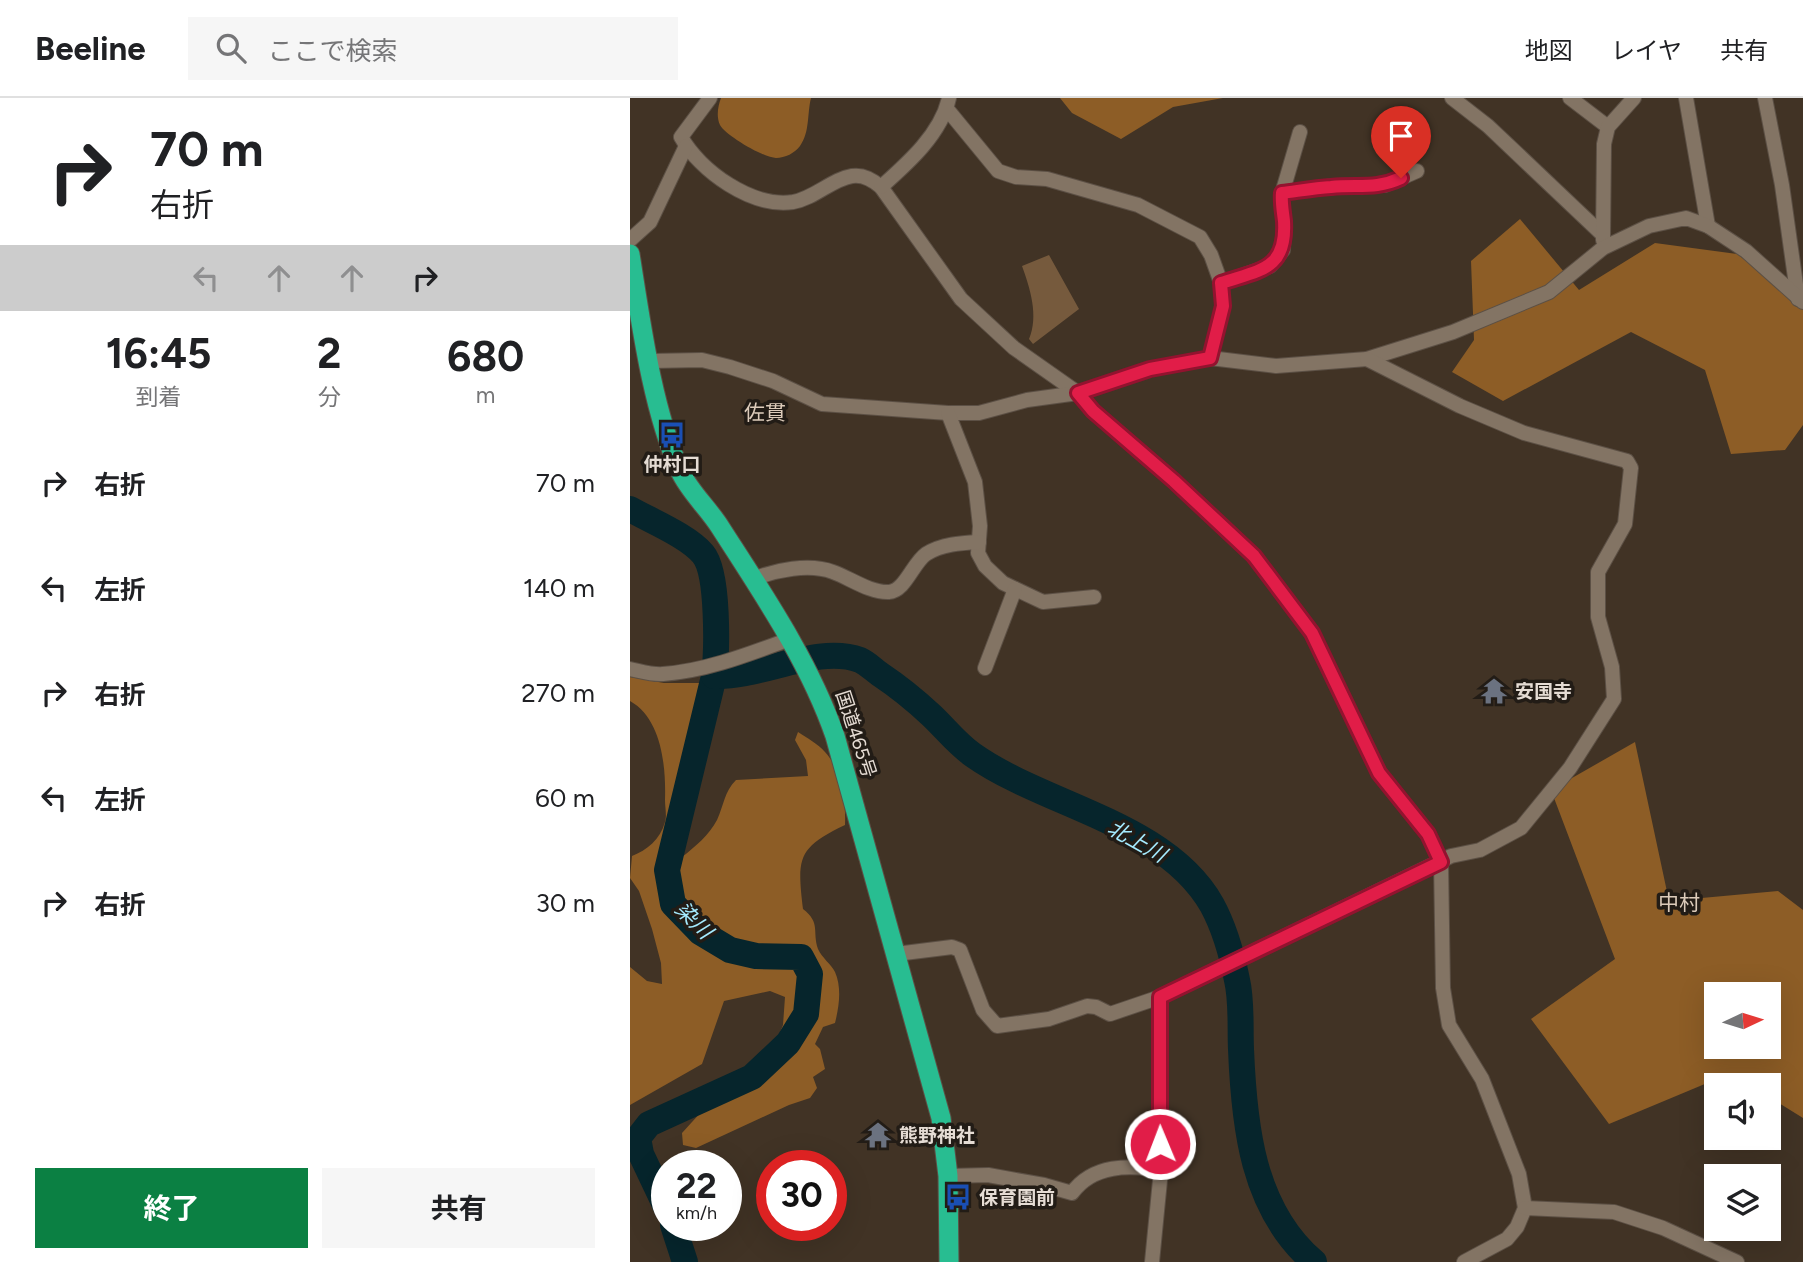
<!DOCTYPE html>
<html lang="ja">
<head>
<meta charset="utf-8">
<style>
	body { margin:0; font-family:Figtree,"Noto Sans JP",sans-serif; background:#f6f6f6; color:#202124; height:100vh; display:flex; flex-direction:column; font-size:26px; white-space:nowrap }
	* { box-sizing:border-box; margin:0 }
	p { font-size:23px; color:#757577 }
	.icon { flex:none; width:38px; height:38px; fill:none; stroke:currentColor; stroke-width:2; stroke-linecap:round; stroke-linejoin:round }
	.map { position:relative; flex:1; overflow:hidden }
	.drawer { display:flex; flex-direction:column; background:#fff; width:630px }
	.drawer>* { flex:none }
	.top-card { background:#fff; color:#202124; overflow:hidden }
	.needle { width:46px; rotate:86deg }
	.buttons { position:absolute; left:1074px; top:884px; display:grid; gap:14px }
	.buttons a { display:grid; place-items:center; width:77px; height:77px; border-radius:0px; background:#fff; box-shadow:0 7px 28px #0002; font-size:35px }
	.speed { position:absolute; left:21px; top:1052px; display:flex; gap:14px; font-size:35px; font-weight:700; text-align:center }
	.speed>* { display:grid; place-content:center; width:91px; height:91px; border-radius:50%; background:#fff; box-shadow:0 7px 28px #0002; line-height:1 }
	.speed small { font-size:18px; font-weight:400 }
	.speed .limit { border:10px solid #d22; background:#fff; color:#111 }
	.pin { position:absolute; display:grid; place-items:center; width:60px; height:60px; color:#fff; margin:-72px -30px; border-radius:50% 50% 50% 0; rotate:-45deg; box-shadow:0 0 7px #0007 }
	.pin .icon { rotate:45deg }
	.me { position:absolute; width:77px; margin:-38px; rotate:359deg; stroke-linejoin:round; filter:drop-shadow(0 0 5px #0008) }
	.turn { display:flex; align-items:center; gap:24px; height:147px; padding:0 35px; font-size:32px }
	.turn .icon { width:91px; height:91px; stroke-width:2.5 }
	.turn b { display:block; font-size:49px; line-height:60px }
	.lanes { display:flex; align-items:center; height:66px; padding:0 35px; background:#0003; justify-content:center; gap:35px; direction:ltr }
	.lanes .off { opacity:.35 }
	.eta { display:flex; justify-content:space-evenly; align-items:center; height:119px; text-align:center }
	.eta b { font-size:42px; font-weight:700; line-height:49px }
	.primary-button { display:flex; gap:14px; margin-top:auto; padding:14px 35px }
	.primary-button a { flex:1; height:80px; border-radius:0px; background:#0b8043; color:#fff; font-size:28px; font-weight:700; line-height:80px; text-align:center }
	.primary-button a+a { background:#f6f6f6; color:#202124 }
	ul { padding:0; list-style:none }
	li { display:flex; align-items:center; gap:21px; height:105px; padding:0 35px }
	li div { flex:1 }
	li b { display:block; font-size:26px }
	li em { font-style:normal }
	header { display:flex; align-items:center; gap:42px; box-sizing:border-box; height:98px; padding:0 35px; background:#fff; border-bottom:2px solid #e0e0e0 }
	header strong { font-size:33px }
	nav { display:flex; gap:38px; margin-inline-start:auto; font-size:24px }
	.search { width:490px; height:63px; background:#f6f6f6; display:flex; align-items:center; gap:18px; box-sizing:border-box; padding:0 24px; border-radius:0px; color:#757577; font-size:26px }
	main { display:flex; flex:1; min-height:0 }
	.map>svg:first-child { display:block }
	.green { fill:#765a3d }
	.forest { fill:#8d5d26; fill-rule:evenodd }
	.lines { fill:none; stroke-linecap:round; stroke-linejoin:round }
	.river { stroke:#06252c; stroke-width:26 }
	.minor-casing { stroke:#5c5045; stroke-width:16 }
	.trunk-casing { stroke:#5c5045; stroke-width:21 }
	.minor { stroke:#837464; stroke-width:14 }
	.trunk { stroke:#28bd91; stroke-width:19 }
	.route-casing { stroke:#92132f; stroke-width:18 }
	.route { stroke:#e11d48; stroke-width:12 }
	.labels { text-anchor:middle; dominant-baseline:central; stroke-width:7; stroke-linejoin:round; paint-order:stroke }
	.poi-label { font-size:19px; font-weight:bold; fill:#e5dcd4; stroke:#221c16; text-anchor:start }
	.street-label { font-size:19px; fill:#e5dcd4; stroke:#221c16 }
	.neighbourhood-label { font-size:21px; fill:#dccbba; stroke:#221c16 }
	.water-label { font-size:21px; font-style:italic; fill:#a5ebff; stroke:#221c16 }
</style>
</head>
<body>
<header>
<strong>Beeline</strong>
<div class="search"><svg class="icon" aria-label="search" viewBox="0 0 24 24"><circle cx="10" cy="10" r="6"/><path d="M15 15l6 6"/></svg>ここで検索</div>
<nav><a>地図</a><a>レイヤ</a><a>共有</a></nav>
</header>
<main>
<section class="drawer">
<div class="top-card">
<div class="turn"><svg class="icon" aria-label="right" viewBox="0 0 24 24"><path d="M7 20v-9h11M14 6l5 5-5 5"/></svg><div><b>70 m</b>右折</div></div>
<div class="lanes"><svg class="icon off" aria-label="left" viewBox="0 0 24 24"><path d="M17 20v-9H6M10 6l-5 5 5 5"/></svg><svg class="icon off" aria-label="ahead" viewBox="0 0 24 24"><path d="M12 20V5M6 11l6-6 6 6"/></svg><svg class="icon off" aria-label="ahead" viewBox="0 0 24 24"><path d="M12 20V5M6 11l6-6 6 6"/></svg><svg class="icon" aria-label="right" viewBox="0 0 24 24"><path d="M7 20v-9h11M14 6l5 5-5 5"/></svg></div>
</div>
<div class="eta">
<div><b>16:45</b><p>到着</p></div>
<div><b>2</b><p>分</p></div>
<div><b>680</b><p>m</p></div>
</div>
<ul>
<li><svg class="icon" aria-label="right" viewBox="0 0 24 24"><path d="M7 20v-9h11M14 6l5 5-5 5"/></svg><div><b>右折</b></div><em>70 m</em></li>
<li><svg class="icon" aria-label="left" viewBox="0 0 24 24"><path d="M17 20v-9H6M10 6l-5 5 5 5"/></svg><div><b>左折</b></div><em>140 m</em></li>
<li><svg class="icon" aria-label="right" viewBox="0 0 24 24"><path d="M7 20v-9h11M14 6l5 5-5 5"/></svg><div><b>右折</b></div><em>270 m</em></li>
<li><svg class="icon" aria-label="left" viewBox="0 0 24 24"><path d="M17 20v-9H6M10 6l-5 5 5 5"/></svg><div><b>左折</b></div><em>60 m</em></li>
<li><svg class="icon" aria-label="right" viewBox="0 0 24 24"><path d="M7 20v-9h11M14 6l5 5-5 5"/></svg><div><b>右折</b></div><em>30 m</em></li>
</ul>
<div class="primary-button"><a>終了</a><a>共有</a></div>
</section>
<div class="map">
<svg width="1173" height="1164" viewBox="0 0 1173 1164">
	<rect width="100%" height="100%" fill="#413325"/>
	<!-- green -->
	<path class="green" d="M419,157L449,211L403,246L399,241C409,218 400,190 392,168Z"/>
	<!-- forest -->
	<g class="forest">
		<path d="M91,0H181C177,16 180,34 170,48C165,55 155,60 146,60C134,60 95,37 90,27C86,19 88,8 91,0Z"/>
		<polygon points="430,0 593,0 543,9 491,41 442,15"/>
		<polygon points="890,121 949,192 1025,145 1107,156 1173,205 1173,327 1155,352 1101,356 1075,272 1001,234 873,303 822,274 844,242 841,163"/>
		<path d="M0,579L34,585H70L81,596L69,691L52,759C65,749 79,737 87,722C94,707 94,694 106,682L178,678L176,662L165,642L168,634C177,640 188,646 195,654C212,672 216,704 215,727C167,750 167,760 173,811C191,825 182,833 188,851C192,860 201,866 205,874C212,890 209,909 205,925L193,929L185,946L190,951L195,971L183,979L187,990L180,1000L159,1007L66,1050L53,1047L52,1035L72,1013L144,949L153,927L155,899L140,893L94,903L72,966L0,1007V869L17,883L32,886L31,865L22,831L9,793L0,780L2,758C17,752 30,742 35,724C37,718 35,709 35,702C36,669 32,621 0,603Z"/>
		<path d="M1005,644L1039,803L1148,793L1173,812V1020L1139,999V987L1082,983L979,1026L901,921L985,861L921,692ZM1087,896H1139V948H1087Z"/>
	</g>
	<g class="lines">
		<!-- river -->
		<g class="river">
			<path d="M0,411C21,423 58,438 73,456C89,475 87,554 84,578L37,772L43,806L70,834L100,852L126,858L171,859L180,876L176,916L158,945L122,979L19,1026L8,1040L11,1056L37,1111"/>
			<path d="M84,578C131,580 187,546 230,562C237,565 245,573 251,577C269,589 286,603 301,617C315,630 327,646 343,657C415,708 536,725 582,807C594,829 602,857 607,882C612,903 610,928 611,951C614,1027 622,1111 684,1164"/>
			<polyline points="43,1127 55,1164"/>
		</g>
		<!-- minor casing -->
		<g class="minor-casing">
			<g id="minor">
				<path d="M80,0L51,39C70,73 122,110 163,104C185,100 202,81 222,78C234,76 243,82 251,89L331,201L384,250L448,295L463,313L544,383L624,458L682,535L749,675L798,736L811,764L813,890L819,927L852,981L889,1076L895,1110L887,1129L877,1141L834,1164"/>
				<polyline points="822,0 858,28 973,137"/>
				<polyline points="940,0 978,29"/>
				<polyline points="1056,0 1078,128"/>
				<polyline points="1135,0 1152,87 1168,201"/>
				<polyline points="317,11 368,73 386,79 417,81 508,107 570,139 581,157 591,185 593,208 580,260"/>
				<path d="M251,89C278,65 311,36 319,0"/>
				<polyline points="652,95 704,88 755,87 787,73"/>
				<polyline points="0,142 20,124 56,48"/>
				<polyline points="973,142 974,46 978,29 1004,0"/>
				<polyline points="591,185 640,168 653,152 654,125 651,99 670,34"/>
				<polyline points="20,263 72,262 100,269 143,283 192,306 318,315 349,315 397,302 448,295 520,271 580,260 646,268 737,261 823,234 919,194 973,150 1019,128 1056,120 1078,128 1116,153 1173,204"/>
				<polyline points="318,315 345,384 350,428 348,455 355,468 373,485 413,504 464,499"/>
				<path d="M123,481C146,472 179,465 203,474C220,480 240,495 259,494C275,493 283,465 296,456C312,446 331,445 349,444"/>
				<polyline points="355,570 385,491"/>
				<path d="M0,571C10,573 22,577 33,576C76,573 119,556 160,541"/>
				<polyline points="266,856 322,849 330,852 353,912 367,928 419,921 457,908 466,909 480,916 530,899 821,758 850,752 891,730 940,670 984,601 982,569 968,519 968,474 995,426 1001,370 997,363 894,335 830,308 737,261"/>
				<path d="M318,1078L358,1077L414,1087L442,1095C463,1066 499,1067 531,1072"/>
				<polyline points="895,1110 984,1114 1033,1130 1107,1164"/>
				<polyline points="522,1164 531,1072 530,899"/>
			</g>
		</g>
		<!-- trunk casing -->
		<g class="trunk-casing">
			<path id="trunk" d="M0,156C11,225 22,310 50,373C59,393 78,410 90,429C133,496 179,563 205,638L311,1020L318,1078L319,1164"/>
		</g>
		<!-- minor -->
		<use href="#minor" class="minor"/>
		<!-- trunk -->
		<use href="#trunk" class="trunk"/>
	</g>
	<g class="lines">
		<!-- route casing -->
		<g class="route-casing">
			<path id="route" d="M530,1046V899L811,764L798,736L749,675L682,535L624,458L544,383L463,313L448,295L520,271L580,260L593,208L591,185C630,172 657,172 654,123C653,114 651,104 652,95C668,93 685,90 701,89C728,86 745,92 771,80"/>
		</g>
		<!-- route -->
		<use href="#route" class="route"/>
	</g>
	<!-- icons -->
	<defs>
		<g id="bus-bare" transform="scale(2.1)"><path d="M-5-6H5V4H4V6H2V4H-2V6H-4V4H-5ZM-3.5-4V0h7V-4ZM-3.5 1.2v1.5H-2V1.2ZM2 1.2v1.5H3.5V1.2Z" fill="#1a4fb4" stroke="#221c16" stroke-width="2.5" paint-order="stroke"/></g>
		<g id="temple-bare" transform="scale(2.1)"><path d="M0-6L5-2H3V0L6.5 2.5H4V6H1.5V3h-3V6H-4V2.5H-6.5L-3 0V-2H-5Z" fill="#6b7280" stroke="#221c16" stroke-width="2.5" paint-order="stroke"/></g>
	</defs>
	<g fill-rule="evenodd">
		<use href="#bus-bare" x="42" y="337"/>
		<use href="#temple-bare" x="864" y="593"/>
		<use href="#temple-bare" x="248" y="1037"/>
		<use href="#bus-bare" x="328" y="1099"/>
	</g>
	<g class="labels">
		<!-- poi labels -->
		<g class="poi-label">
			<text x="42" y="366" text-anchor="middle">仲村口</text>
			<text x="885" y="593">安国寺</text>
			<text x="269" y="1037">熊野神社</text>
			<text x="349" y="1099">保育園前</text>
		</g>
		<!-- street labels -->
		<g class="street-label">
			<text transform="translate(226 636) rotate(72)">国道465号</text>
		</g>
		<!-- neighbourhood labels -->
		<g class="neighbourhood-label">
			<text x="135" y="314">佐貫</text>
			<text x="1049" y="804">中村</text>
		</g>
		<!-- water labels -->
		<g class="water-label">
			<text transform="translate(507 743) rotate(29)">北上川</text>
			<text transform="translate(64 822) rotate(44)">染川</text>
		</g>
	</g>
</svg>
<div class="buttons">
<a><svg class="needle" viewBox="-14 -14 28 28"><path d="M0-13l5 13h-10z" fill="#e53935"/><path d="M0 13l5-13h-10z" fill="#757577"/></svg></a>
<a><svg class="icon" aria-label="sound" viewBox="0 0 24 24"><path d="M4 9h4l5-4v14l-5-4H4zM17 9q2 3 0 6"/></svg></a>
<a><svg class="icon" aria-label="layers" viewBox="0 0 24 24"><path d="M12 4l9 5-9 5-9-5zM3 14l9 5 9-5"/></svg></a>
</div>
<div class="speed"><div>22<small>km/h</small></div><div class="limit">30</div></div>
<div class="pin" style="left:771px;top:80px;background:#d93025"><svg class="icon" aria-label="arrive" viewBox="0 0 24 24"><path d="M6 21V4h12l-3 4 3 4H6"/></svg></div>
<svg class="me" style="left:530px;top:1046px" viewBox="-20 -20 40 40"><circle r="17" fill="#e11d48" stroke="#fff" stroke-width="3"/><path d="M0-11L8 9 0 5-8 9z" fill="#fff"/></svg>
</div>
</main>
</body>
</html>
